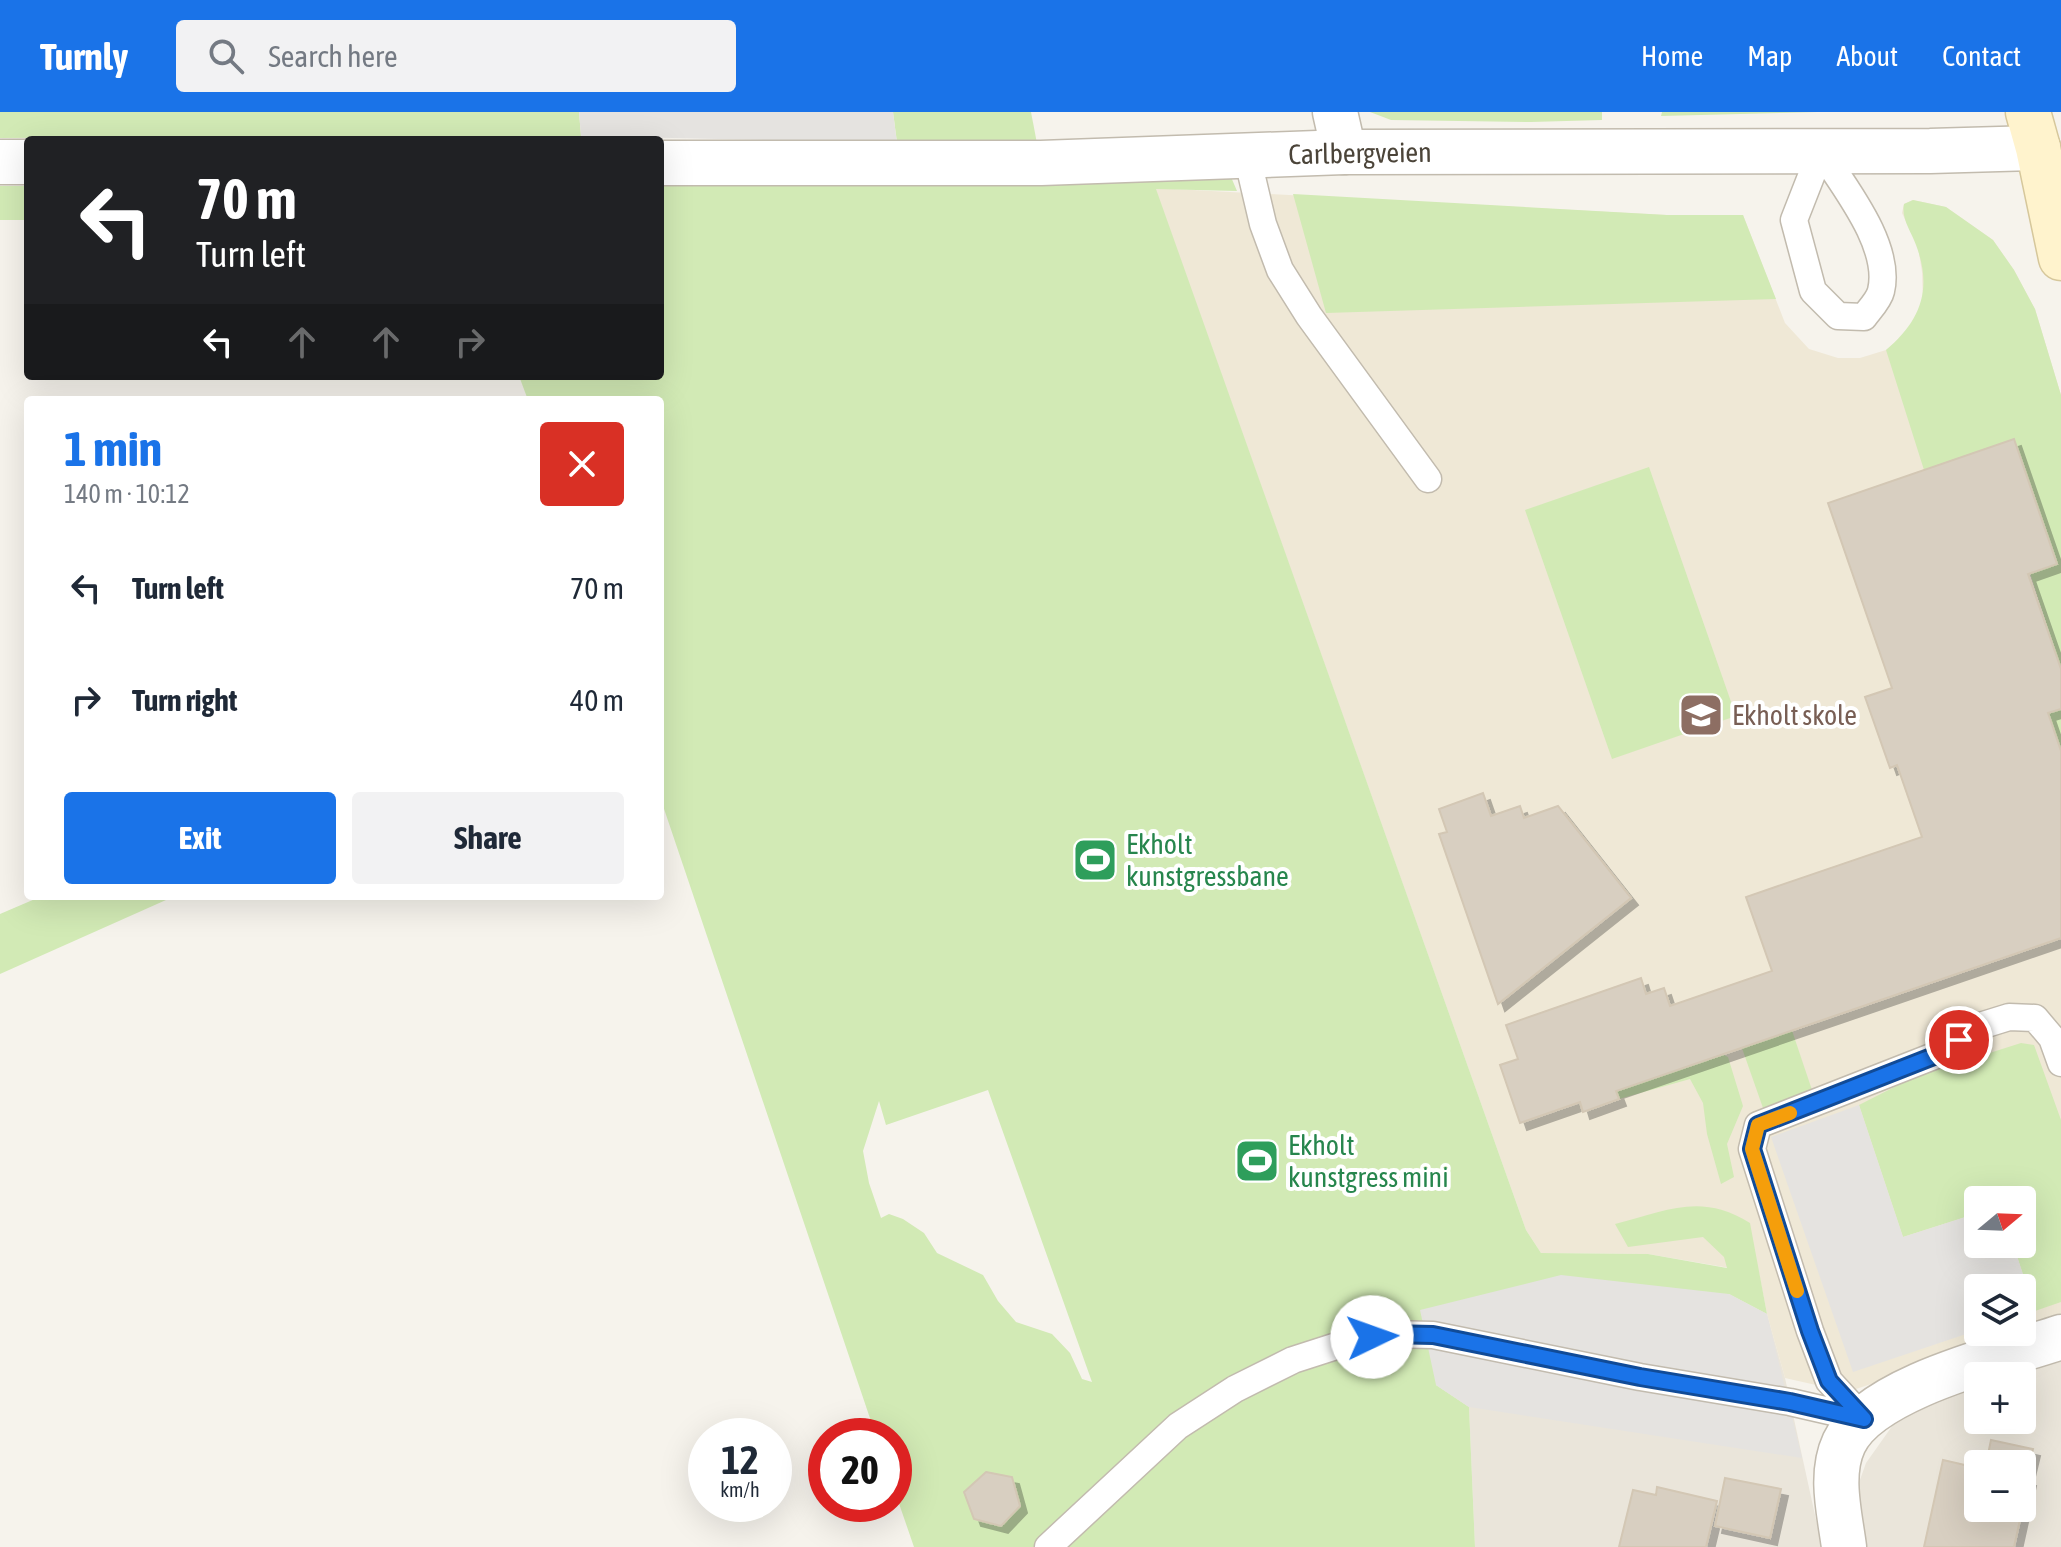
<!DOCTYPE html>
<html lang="en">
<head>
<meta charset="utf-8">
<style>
	body { margin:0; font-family:"Asap Condensed",sans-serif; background:#f2f2f3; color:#1f2937; height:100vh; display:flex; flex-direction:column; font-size:30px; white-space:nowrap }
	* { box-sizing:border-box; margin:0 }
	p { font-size:26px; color:#747a83 }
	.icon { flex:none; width:44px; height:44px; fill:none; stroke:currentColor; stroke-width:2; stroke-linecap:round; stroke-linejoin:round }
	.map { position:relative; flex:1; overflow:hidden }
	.panel { position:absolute; left:24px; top:284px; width:640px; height:504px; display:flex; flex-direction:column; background:#fff; border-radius:8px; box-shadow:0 8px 32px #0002 }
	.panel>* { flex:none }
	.top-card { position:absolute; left:24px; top:24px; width:640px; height:244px; border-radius:8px; box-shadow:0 8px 32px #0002; background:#202124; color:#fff; overflow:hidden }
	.needle { width:52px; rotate:71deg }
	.fabs { position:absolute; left:1964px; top:1074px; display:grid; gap:16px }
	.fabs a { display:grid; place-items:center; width:72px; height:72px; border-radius:8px; background:#fff; box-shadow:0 8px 32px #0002; font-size:40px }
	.speed { position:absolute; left:688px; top:1306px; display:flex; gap:16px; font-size:40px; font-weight:700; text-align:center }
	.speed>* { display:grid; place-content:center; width:104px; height:104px; border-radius:50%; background:#fff; box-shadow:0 8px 32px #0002; line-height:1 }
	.speed small { font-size:20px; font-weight:400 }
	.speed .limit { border:12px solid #d22; background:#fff; color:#111 }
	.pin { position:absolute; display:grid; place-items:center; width:68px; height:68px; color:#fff; margin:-34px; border:4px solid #fff; border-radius:50%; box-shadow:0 2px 8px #0007 }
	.me { position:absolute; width:88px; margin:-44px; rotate:87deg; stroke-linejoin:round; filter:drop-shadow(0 0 6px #0008) }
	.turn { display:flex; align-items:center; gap:28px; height:168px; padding:0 40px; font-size:36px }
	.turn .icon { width:104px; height:104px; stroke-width:2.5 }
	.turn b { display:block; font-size:56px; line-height:68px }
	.lanes { display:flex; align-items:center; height:76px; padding:0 40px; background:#0003; justify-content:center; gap:40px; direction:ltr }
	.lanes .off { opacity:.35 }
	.round { display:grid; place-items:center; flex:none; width:84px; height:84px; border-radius:8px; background:#f2f2f3 }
	.overview { display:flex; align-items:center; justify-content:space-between; height:136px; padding:0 40px }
	h1 { font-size:48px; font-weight:700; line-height:60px; color:#1a73e8 }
	.cta { display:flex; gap:16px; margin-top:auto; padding:16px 40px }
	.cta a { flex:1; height:92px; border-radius:8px; background:#1a73e8; color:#fff; font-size:32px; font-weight:700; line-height:92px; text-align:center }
	.cta a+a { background:#f2f2f3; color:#1f2937 }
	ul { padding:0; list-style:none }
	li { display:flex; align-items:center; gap:24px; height:112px; padding:0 40px }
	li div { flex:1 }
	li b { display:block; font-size:30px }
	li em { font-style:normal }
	header { display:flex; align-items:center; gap:48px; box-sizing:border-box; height:112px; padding:0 40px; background:#1a73e8; color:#fff }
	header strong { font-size:38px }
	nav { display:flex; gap:44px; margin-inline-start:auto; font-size:28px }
	.search { width:560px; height:72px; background:#f2f2f3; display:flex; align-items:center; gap:20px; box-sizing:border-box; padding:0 28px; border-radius:8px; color:#747a83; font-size:30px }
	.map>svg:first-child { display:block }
	.residential { fill:#eae5da; fill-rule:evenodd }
	.education { fill:#efe8d6; fill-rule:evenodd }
	.green { fill:#d2eab5; fill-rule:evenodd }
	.parking { fill:#e5e3e0 }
	.building { fill:#d8cfc1; stroke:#d3c7b4; stroke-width:2; filter:url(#shadow) }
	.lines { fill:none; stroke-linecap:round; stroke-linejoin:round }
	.lane-casing { stroke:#c2bbae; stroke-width:29 }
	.street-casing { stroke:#c2bbae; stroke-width:47 }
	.secondary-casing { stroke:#d6c79b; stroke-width:47 }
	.lane { stroke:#fff; stroke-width:26 }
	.street { stroke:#fff; stroke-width:44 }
	.secondary { stroke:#fff3cd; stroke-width:44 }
	.route-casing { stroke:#114b97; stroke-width:20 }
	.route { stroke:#1a73e8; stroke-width:14 }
	.slow { stroke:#f59e0b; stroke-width:14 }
	.labels { text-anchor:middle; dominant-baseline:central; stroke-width:8; stroke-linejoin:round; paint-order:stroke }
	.street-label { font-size:28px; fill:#4b4439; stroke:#fff }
	.education-label { font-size:28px; fill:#785e54; stroke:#fff; text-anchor:start }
	.leisure-label { font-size:28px; fill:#27864d; stroke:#fff; text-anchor:start }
</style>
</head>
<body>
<header>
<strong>Turnly</strong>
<div class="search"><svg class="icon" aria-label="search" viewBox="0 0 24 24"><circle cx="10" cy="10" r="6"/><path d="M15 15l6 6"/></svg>Search here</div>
<nav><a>Home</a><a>Map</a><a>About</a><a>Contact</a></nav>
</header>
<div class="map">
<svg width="2061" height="1435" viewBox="0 0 2061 1435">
	<defs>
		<filter id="shadow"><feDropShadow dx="7" dy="7" stdDeviation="0" flood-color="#0004"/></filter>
	</defs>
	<rect width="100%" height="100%" fill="#f6f3ec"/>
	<!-- residential -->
	<g class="residential">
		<polygon points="1729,1182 1767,1202 1785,1266 1822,1435 1475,1435 1469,1295 1436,1273"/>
		<path d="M2061,1246V1435H1857L1856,1379L1866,1351L1900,1303L1978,1272V1308H2022V1264H2003ZM1978,1352H2022V1396H1978Z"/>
	</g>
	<!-- education -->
	<path class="education" d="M1155,76L1667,103H1743L1785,211L1809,237L1838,246H1860L1886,238L1907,220L1923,190L1922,160L1918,135L1902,101L1904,92L1913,88L1946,95L1993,128L2014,158L2035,197L2061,283V1209L1847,1280L1785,1266L1767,1202L1759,1161L1648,1142L1541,1141L1526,1118ZM1978,1088H2022V1132H1978ZM1978,1176H2022V1220H1978Z"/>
	<!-- green -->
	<g class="green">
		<polygon points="0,0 579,0 581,24 0,26"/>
		<polygon points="893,0 1031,0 1039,42 897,31"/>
		<polygon points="1370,0 1602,0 1602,8 1531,10 1391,8"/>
		<polygon points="1662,0 1818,0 1661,4"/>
		<path d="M660,62L1231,65L1237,79L1156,77L1526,1118L1541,1141L1648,1142L1727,1156L1724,1145L1703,1125L1628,1135L1615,1112C1666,1099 1701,1080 1750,1111L1767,1202L1729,1182L1436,1273L1469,1295L1475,1435H914L894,1377V1324H876L660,685V288H528L519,264H660ZM988,978L1092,1270L1082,1267L1070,1241L1052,1222L1016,1210L998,1189L983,1163L937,1141L924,1121L903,1107L889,1102L881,1106L869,1071L863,1039L879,989L886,1013Z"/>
		<rect x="0" y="74" width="28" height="34"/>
		<polygon points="1293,82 1667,103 1743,103 1776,187 1326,201"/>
		<path d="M1913,88L1946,95L1993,128L2014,158L2035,197L2061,283V557L2030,461L2057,451L2014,327L1924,358L1886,238C1920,209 1933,178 1916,133C1911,119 1901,107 1904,92Z"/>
		<polygon points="1649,355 1736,604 1612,647 1525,398"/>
		<polygon points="2061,597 2061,639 2046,602"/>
		<polygon points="42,784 175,784 0,862 0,802"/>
		<polygon points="1774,865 1812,978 1763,996 1723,882"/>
		<polygon points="2021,931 2034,933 2061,1008 2061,1190 2035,1199 2013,1132 2022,1132 2022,1088 1978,1088 1978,1101 1903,1125 1859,993 1914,965"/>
		<polygon points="1722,942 1728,945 1743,994 1727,1032 1734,1065 1721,1072 1707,1022 1703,991 1690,967 1619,987 1616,979"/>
	</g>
	<!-- parking -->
	<g class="parking">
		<polygon points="579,0 893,0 897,31 581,24"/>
		<polygon points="1859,993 1903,1125 1978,1101 1978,1132 2013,1132 2035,1199 2022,1204 2022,1176 1978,1176 1978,1218 1853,1260 1771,1025"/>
		<polygon points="1561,1163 1729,1182 1767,1202 1802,1346 1469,1295 1436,1273 1420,1198"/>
	</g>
	<!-- building -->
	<g class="building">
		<polygon points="2014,327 2057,452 2028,462 2061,557 2061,597 2048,601 2061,639 2061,826 1616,979 1619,987 1583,1000 1580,990 1520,1011 1500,953 1518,947 1506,913 1641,866 1646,882 1664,876 1670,894 1772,859 1746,785 1922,725 1897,653 1890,656 1865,585 1892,576 1828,391"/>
		<polygon points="1483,681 1491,704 1520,694 1524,706 1558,694 1631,786 1498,892 1439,722 1447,720 1439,697"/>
		<polygon points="1991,1328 2033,1337 2026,1366 2029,1367 2014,1435 1924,1435 1943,1348 1978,1356 1978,1396 2022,1396 2022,1352 1986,1352"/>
		<polygon points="986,1360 1012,1365 1020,1394 1001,1414 974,1407 964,1380"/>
		<polygon points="1725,1366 1781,1377 1770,1426 1715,1414"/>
		<polygon points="1657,1375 1717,1389 1706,1435 1619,1435 1633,1378 1656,1383"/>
	</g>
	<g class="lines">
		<!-- lane casing -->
		<g class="lane-casing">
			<g id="lane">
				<path d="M1821,39C1844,75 1892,134 1881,179C1879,188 1869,198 1864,205L1838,204L1813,179L1794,108Z"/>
				<polyline points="1247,44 1263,112 1280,158 1309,204 1428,367"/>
				<polyline points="1864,1307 1829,1269 1810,1219 1752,1037 1758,1013 1939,942 1980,914 2009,905 2035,906 2052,926 2061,951"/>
				<polyline points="1048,1435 1178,1314 1235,1277 1293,1248 1355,1228 1388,1222 1433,1223 1640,1265 1790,1290 1864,1307"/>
			</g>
		</g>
		<!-- street casing -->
		<g class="street-casing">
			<g id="street">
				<polyline points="1335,0 1344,40"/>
				<polyline points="0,50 28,50"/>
				<polyline points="660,51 1041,51 1344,40 1930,39 2038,36"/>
				<path d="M1844,1435C1840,1403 1829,1363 1844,1331C1870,1275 2005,1244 2061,1225"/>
			</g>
		</g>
		<!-- secondary casing -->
		<g class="secondary-casing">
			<polyline id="secondary" points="2028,0 2038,36 2061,146"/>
		</g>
		<!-- lane -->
		<use href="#lane" class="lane"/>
		<!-- street -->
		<use href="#street" class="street"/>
		<!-- secondary -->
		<use href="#secondary" class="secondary"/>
	</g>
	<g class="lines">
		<!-- route casing -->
		<g class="route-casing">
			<polyline id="route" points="1372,1225 1388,1222 1433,1223 1640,1265 1790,1290 1864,1307 1829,1269 1810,1219 1752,1037 1758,1013 1939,942 1959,928"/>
		</g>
		<!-- route -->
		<use href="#route" class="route"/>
		<!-- slow -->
		<polyline class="slow" points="1790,1001 1758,1013 1752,1037 1797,1179"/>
	</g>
	<!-- icons -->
	<defs>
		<g id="school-square" transform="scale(2.3)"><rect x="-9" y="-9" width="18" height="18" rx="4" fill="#8d6e63" stroke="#fff"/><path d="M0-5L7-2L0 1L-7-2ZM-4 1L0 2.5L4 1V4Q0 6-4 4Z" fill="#fff"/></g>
		<g id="stadium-square" transform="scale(2.3)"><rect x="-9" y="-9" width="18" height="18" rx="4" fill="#2e9e5b" stroke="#fff"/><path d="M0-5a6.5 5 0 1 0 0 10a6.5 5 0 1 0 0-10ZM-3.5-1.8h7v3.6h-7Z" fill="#fff"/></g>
	</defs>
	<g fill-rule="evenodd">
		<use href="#school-square" x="1701" y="603"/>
		<use href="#stadium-square" x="1095" y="748"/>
		<use href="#stadium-square" x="1257" y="1049"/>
	</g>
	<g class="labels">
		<!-- street labels -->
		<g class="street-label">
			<text transform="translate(1360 41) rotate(-1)">Carlbergveien</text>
		</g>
		<!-- education labels -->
		<g class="education-label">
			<text x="1732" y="603">Ekholt skole</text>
		</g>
		<!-- leisure labels -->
		<g class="leisure-label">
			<text x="1126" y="732">Ekholt<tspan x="1126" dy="32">kunstgressbane</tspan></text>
			<text x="1288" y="1033">Ekholt<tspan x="1288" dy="32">kunstgress mini</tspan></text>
		</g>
	</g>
</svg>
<div class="fabs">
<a><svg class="needle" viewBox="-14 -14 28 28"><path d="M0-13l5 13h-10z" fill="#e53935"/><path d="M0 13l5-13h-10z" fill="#747a83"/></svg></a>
<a><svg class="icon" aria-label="layers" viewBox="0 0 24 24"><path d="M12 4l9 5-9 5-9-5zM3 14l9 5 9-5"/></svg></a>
<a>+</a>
<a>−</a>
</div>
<div class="speed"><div>12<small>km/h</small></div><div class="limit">20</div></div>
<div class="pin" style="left:1959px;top:928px;background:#d93025"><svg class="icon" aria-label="arrive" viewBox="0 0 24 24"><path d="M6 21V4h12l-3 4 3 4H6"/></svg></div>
<svg class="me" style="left:1372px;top:1225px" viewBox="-20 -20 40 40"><circle r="19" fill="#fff"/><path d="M0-13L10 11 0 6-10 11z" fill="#1a73e8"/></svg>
<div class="top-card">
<div class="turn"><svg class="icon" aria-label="left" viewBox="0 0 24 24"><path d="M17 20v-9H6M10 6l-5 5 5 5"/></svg><div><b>70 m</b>Turn left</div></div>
<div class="lanes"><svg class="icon" aria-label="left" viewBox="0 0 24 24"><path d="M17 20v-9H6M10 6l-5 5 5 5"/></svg><svg class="icon off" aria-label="ahead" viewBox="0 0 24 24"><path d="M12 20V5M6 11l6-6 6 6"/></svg><svg class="icon off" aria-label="ahead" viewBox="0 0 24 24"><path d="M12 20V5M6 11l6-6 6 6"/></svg><svg class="icon off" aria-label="right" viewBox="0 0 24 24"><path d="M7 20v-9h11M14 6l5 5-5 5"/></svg></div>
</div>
<section class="panel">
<div class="overview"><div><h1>1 min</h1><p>140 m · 10:12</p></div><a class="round" style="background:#d93025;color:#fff"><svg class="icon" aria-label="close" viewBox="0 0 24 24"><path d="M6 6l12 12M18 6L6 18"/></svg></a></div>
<ul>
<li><svg class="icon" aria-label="left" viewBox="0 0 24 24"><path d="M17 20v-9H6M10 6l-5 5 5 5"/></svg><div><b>Turn left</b></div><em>70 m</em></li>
<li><svg class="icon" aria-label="right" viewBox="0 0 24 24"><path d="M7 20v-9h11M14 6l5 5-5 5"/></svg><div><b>Turn right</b></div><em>40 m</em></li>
</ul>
<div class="cta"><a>Exit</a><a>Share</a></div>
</section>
</div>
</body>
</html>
